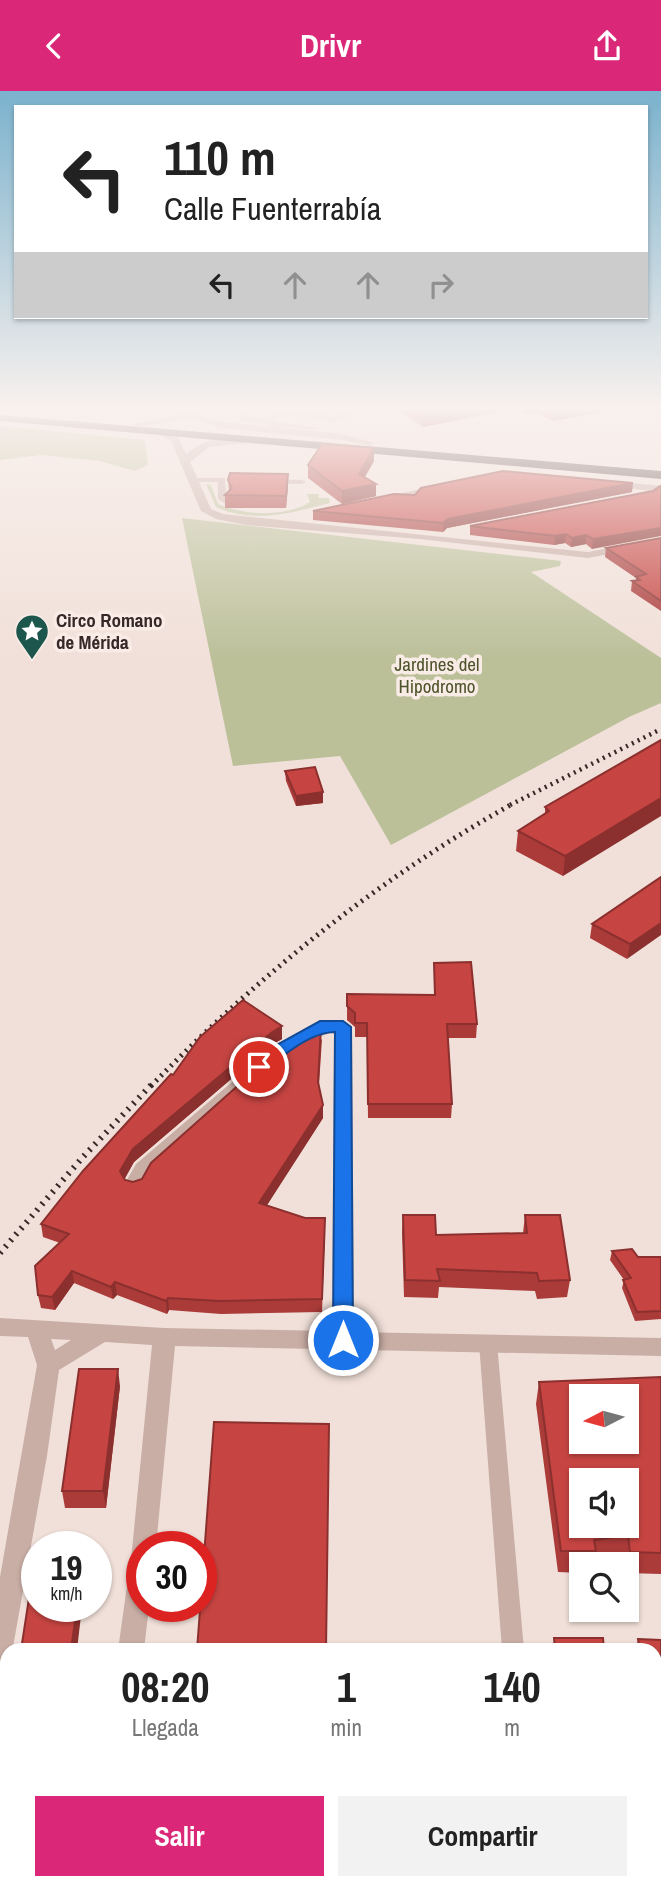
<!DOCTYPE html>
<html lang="es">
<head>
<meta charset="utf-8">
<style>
	body { margin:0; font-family:"Archivo Narrow",sans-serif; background:#f2f2f2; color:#222; height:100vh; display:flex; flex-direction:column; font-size:26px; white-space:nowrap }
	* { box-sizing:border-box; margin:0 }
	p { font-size:23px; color:#767676 }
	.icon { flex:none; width:38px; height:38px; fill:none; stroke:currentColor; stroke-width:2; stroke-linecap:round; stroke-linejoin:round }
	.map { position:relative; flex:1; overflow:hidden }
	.sheet { position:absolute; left:0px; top:1552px; width:662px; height:247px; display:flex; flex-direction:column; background:#fff; border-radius:21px 21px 0 0; box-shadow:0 2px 5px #0004 }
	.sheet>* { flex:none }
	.hud { position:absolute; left:14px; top:14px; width:634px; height:214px; border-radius:0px; box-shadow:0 2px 5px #0004; background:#fff; color:#222; overflow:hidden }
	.needle { width:46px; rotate:264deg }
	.fabs { position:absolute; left:569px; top:1293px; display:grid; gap:14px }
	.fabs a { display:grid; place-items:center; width:70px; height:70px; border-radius:0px; background:#fff; box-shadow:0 2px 5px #0004; font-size:35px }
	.speed { position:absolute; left:21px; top:1440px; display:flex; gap:14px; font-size:35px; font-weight:700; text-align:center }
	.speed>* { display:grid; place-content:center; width:91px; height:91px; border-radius:50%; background:#fff; box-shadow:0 2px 5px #0004; line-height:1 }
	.speed small { font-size:18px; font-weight:400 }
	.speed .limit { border:10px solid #d22; background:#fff; color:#111 }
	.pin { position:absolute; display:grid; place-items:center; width:60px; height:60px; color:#fff; margin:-30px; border:4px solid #fff; border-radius:50%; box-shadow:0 2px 7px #0007 }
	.me { position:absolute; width:77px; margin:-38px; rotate:0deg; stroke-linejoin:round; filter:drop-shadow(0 0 5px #0008) }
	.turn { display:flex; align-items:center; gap:24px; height:147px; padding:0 35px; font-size:32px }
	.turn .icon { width:91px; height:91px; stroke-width:2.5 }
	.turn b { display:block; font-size:49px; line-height:60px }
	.lanes { display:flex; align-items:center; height:66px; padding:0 35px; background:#0003; justify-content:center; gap:35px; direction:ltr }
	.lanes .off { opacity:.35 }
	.eta { display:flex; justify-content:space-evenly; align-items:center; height:119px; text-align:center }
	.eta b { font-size:42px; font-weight:700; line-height:49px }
	.cta { display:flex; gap:14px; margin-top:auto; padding:14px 35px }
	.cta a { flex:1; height:80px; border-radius:0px; background:#db2777; color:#fff; font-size:28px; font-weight:700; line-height:80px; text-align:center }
	.cta a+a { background:#f2f2f2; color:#222 }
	header { display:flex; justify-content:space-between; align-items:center; height:91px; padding:0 35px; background:#db2777; color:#fff; font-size:32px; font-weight:700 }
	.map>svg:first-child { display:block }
	.green { fill:#bbc099 }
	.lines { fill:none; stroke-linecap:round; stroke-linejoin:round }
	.lane { fill:#c9aea5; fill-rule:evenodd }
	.street { fill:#c9aea5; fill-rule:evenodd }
	.highway { fill:#56403d; fill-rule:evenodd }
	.rail-far2 { stroke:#352826; stroke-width:4.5; stroke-dasharray:2 4.5; stroke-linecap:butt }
	.rail-far1 { stroke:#352826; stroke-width:5; stroke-dasharray:2 5; stroke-linecap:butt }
	.rail { stroke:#352826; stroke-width:6; stroke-dasharray:2 6; stroke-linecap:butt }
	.wall { fill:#aa3b39 }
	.shaded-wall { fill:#8b302e }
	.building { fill:#c64542; stroke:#8b302e; stroke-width:2; fill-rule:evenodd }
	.route { fill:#1a73e8; stroke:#114b97; stroke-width:2 }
	.labels { text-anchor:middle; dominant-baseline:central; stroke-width:7; stroke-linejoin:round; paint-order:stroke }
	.far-poi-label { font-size:19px; font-weight:bold; fill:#352826; stroke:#f9ebe5; text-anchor:start }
	.far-park-label { font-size:19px; fill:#4d532a; stroke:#f9ebe5 }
</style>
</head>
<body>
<header><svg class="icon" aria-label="back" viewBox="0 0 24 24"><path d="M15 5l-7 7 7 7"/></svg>Drivr<svg class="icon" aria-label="share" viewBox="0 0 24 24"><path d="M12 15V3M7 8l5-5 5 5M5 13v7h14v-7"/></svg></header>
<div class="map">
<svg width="661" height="1798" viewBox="0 0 661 1798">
	<rect width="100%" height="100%" fill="#f1e0d9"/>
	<!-- green -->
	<g class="green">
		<polygon points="0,335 145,349 148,374 135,380 100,370 41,364 0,369"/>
		<path d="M206,393L211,394L218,413C243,424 284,427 310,411L307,403H319L318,407H329L330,412C291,422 254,433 216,416Z"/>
		<polygon points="182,427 561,470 560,475 531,481 661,567 661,612 629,626 391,754 340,665 233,675"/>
	</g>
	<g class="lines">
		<!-- lane -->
		<g class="lane">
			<polygon points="242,316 249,316 245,322 246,325 268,329 267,325 280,320 336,325 344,322 347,316 354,316 350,325 330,332 327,332 327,328 281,324 275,328 277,331 319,337 315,339 277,335 271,340 267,338 270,334 240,329 237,322"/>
			<polygon points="190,387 225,387 226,407 230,410 226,413 218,408 218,391 193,391 189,389"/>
			<polygon points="266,388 302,389 306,391 302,393 269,392 265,390"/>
			<polygon points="488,1245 494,1247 497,1252 524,1559 502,1559 479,1252 482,1247"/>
			<polygon points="520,1792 544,1792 545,1798 521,1798"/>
		</g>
		<!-- street -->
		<g class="street">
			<polygon points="192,321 223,331 343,343 375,352 370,355 343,349 222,337 191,327 138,336 133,333"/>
			<path d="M159,338L178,346L186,363C203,348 229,344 251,347V351L248,352L209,356L190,371L211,418L223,423L588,461L661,447V453L588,467L420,448L246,434L216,428L201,420L171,350L154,341Z"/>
			<polygon points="611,390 661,395 661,401 607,395 606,393"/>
			<polygon points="441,393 445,394 445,398 383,411 378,408"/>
			<path d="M320,930H343L352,936L354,1241L661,1247V1265L175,1255L156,1456H142V1516H149L144,1559H118L132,1459L152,1254L105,1251L59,1279L47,1365L13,1556L12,1559H7V1566L0,1569V1486L37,1274L28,1246L0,1245V1227L164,1237L332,1240L334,942C298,942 183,1054 150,1083L141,1099L134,1101L127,1099L124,1094L136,1073L273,956ZM51,1248L71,1249L55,1259Z"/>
			<polygon points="88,1792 118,1792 117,1798 87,1798"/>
		</g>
		<!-- highway -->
		<polygon class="highway" points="0,324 661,380 661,388 0,330"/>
		<!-- rail-far2 -->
		<polyline class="rail-far2" points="510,714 661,638"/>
		<!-- rail-far1 -->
		<path class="rail-far1" d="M151,995C258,885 379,787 514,712"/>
		<!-- rail -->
		<polyline class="rail" points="0,1162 82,1067 152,993"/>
	</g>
	<!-- wall -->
	<g class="wall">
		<polygon points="90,316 146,316 142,321"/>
		<polygon points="396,316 498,316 498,321 423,336 396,318"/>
		<polygon points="515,316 618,316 617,318 553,330 533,321 527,323"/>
		<polygon points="374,357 374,370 365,386 376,405 342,413 308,387 308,374"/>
		<polygon points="228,389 288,395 286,417 225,417 225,404 229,400"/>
		<polygon points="653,400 592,458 586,453 571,456 565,452 554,454 470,444 470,435"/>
		<polygon points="632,401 447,437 443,441 313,429 313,420 415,404"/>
		<polygon points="661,447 661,520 631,500 632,490 636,490 636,487 605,466 606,457"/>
		<polygon points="661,649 563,785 516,760 518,740 545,723 545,716"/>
		<polygon points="285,680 323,701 323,712 296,715 286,690"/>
		<polygon points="661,786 627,868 590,847 592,833"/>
		<polygon points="434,872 477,933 476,947 448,947 452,1013 451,1027 368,1027 367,946 355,946 355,936 347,929 347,903 434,904"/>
		<polygon points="282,935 282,948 271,954 134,1071 124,1088 133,1091 142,1088 322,948 319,994 323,1014 323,1027 267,1114 325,1140 322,1221 221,1223 169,1219 167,1223 117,1204 113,1208 74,1192 55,1219 41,1217 38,1204 60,1152 43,1146 41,1133 173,984"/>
		<polygon points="403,1124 436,1144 523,1142 525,1124 570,1189 567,1206 537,1208 535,1200 439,1196 438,1207 404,1206 402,1141"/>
		<polygon points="612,1160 638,1166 661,1166 661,1228 635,1230 622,1197 624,1189 610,1169"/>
		<polygon points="661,1286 661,1483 626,1482 626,1474 624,1474 623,1465 594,1470 593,1474 581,1474 581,1482 558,1481 536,1313 539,1291"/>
		<polygon points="120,1295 106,1417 65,1417 62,1400"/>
		<polygon points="638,1548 661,1549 661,1711 654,1669 654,1559 637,1559 637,1554"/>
	</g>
	<!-- shaded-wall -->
	<g class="shaded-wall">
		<polygon points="463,316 498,316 498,321 423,336 424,324"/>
		<polygon points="527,316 534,316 533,321 527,323"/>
		<polygon points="568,316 618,316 617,318 553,330 554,319"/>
		<polygon points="374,357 374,370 359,395 359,383"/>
		<polygon points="288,383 288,395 286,417 286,405"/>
		<polygon points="633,392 632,401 447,437 443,441 443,432 448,428"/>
		<polygon points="376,393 376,405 342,413 342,400"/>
		<polygon points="661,437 661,445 592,458 593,448"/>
		<polygon points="566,443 565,452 554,454 555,445"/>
		<polygon points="586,444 586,453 571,456 572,447"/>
		<polygon points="323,701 323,712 296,715 296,705"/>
		<polygon points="661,707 661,725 563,785 565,765"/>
		<polygon points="661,832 661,844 627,868 630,853"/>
		<polygon points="282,935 282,948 271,954 134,1071 122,1093 120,1080 133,1058 271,942"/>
		<polygon points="323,1014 323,1027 260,1125 259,1112"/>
		<polygon points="72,1180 74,1192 55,1219 52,1206"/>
		<polygon points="115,1191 117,1204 113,1208 111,1196"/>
		<polygon points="168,1207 169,1219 167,1223 166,1210"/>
		<polygon points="118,1278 120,1295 106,1417 103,1400"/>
		<polygon points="77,1516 82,1516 77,1559 71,1559"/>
		<polygon points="33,1792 40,1792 39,1798 32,1798"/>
	</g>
	<!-- building -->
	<g class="building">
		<polygon points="412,316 463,316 424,324"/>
		<polygon points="548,316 568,316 554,319"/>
		<polygon points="322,353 374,357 359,383 376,393 342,400 308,374"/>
		<polygon points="503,380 633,392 448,428 443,432 313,420 394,403 415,404 421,397"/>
		<polygon points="230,382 288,383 286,405 225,404 232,397 228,389"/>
		<polygon points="660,395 661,395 661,437 593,448 586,444 572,447 566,443 555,445 470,435 653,400"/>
		<polygon points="661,447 661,510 632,490 640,489 636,486 646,483 606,457"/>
		<polygon points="661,649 661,707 565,765 518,740 549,720 545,716"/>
		<polygon points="315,676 323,701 296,705 285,680"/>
		<polygon points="661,786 661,832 630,853 592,833"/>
		<polygon points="471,871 477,933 447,933 452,1013 368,1013 367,932 355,932 355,922 347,915 347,903 435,904 434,872"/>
		<polygon points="243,909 282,935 271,942 133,1058 120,1080 125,1089 133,1091 142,1088 151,1072 242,991 296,950 321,936 318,991 323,1014 259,1112 305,1127 325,1127 322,1208 220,1210 168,1207 166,1210 115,1191 111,1196 72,1180 52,1206 38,1204 35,1175 69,1143 41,1133 83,1080 171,983 173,984 200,946"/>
		<polygon points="403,1124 435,1124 436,1144 527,1142 525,1124 560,1124 570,1189 539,1190 537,1182 437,1178 440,1190 405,1189"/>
		<polygon points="632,1158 638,1166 661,1166 661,1220 637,1221 623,1189 631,1187 612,1160"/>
		<polygon points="79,1278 118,1278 103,1400 62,1400"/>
		<path d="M661,1286V1462L630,1461L628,1444L594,1449L596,1460H561L539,1291ZM581,1306H626V1351H581ZM581,1390H626V1435H581Z"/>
		<polygon points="214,1331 329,1333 326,1559 197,1559"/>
		<polygon points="33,1481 37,1481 37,1516 77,1516 71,1559 21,1559"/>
		<polygon points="554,1547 603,1547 604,1559 555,1559"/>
		<polygon points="638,1548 661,1549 661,1694 654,1653 654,1559 640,1559"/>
		<polygon points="0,1739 7,1739 7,1792 33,1792 32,1798 0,1798"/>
		<polygon points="580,1792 636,1792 637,1798 581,1798"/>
	</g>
	<!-- sky -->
	<linearGradient id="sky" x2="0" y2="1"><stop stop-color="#7bb2cd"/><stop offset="0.56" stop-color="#f9f1ee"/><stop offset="1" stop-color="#f9f1ee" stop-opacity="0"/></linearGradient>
	<rect width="661" height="568" fill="url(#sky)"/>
	<!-- route -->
	<path class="route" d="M320,930H343L351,936L353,1249L350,1255L343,1258L336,1255L333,1249L335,941C317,941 297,954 283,965C275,971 269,979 259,982L251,976L273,956Z"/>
	<!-- icons -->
	<defs>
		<g id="sight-pin" transform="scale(1.75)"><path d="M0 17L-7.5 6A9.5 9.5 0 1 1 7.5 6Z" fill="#1c564d" stroke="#f9ebe5"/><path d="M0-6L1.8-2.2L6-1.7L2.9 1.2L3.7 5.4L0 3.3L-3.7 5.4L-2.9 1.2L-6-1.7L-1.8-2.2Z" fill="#fff"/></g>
	</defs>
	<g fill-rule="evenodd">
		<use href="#sight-pin" x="32" y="540"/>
	</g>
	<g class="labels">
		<!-- far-poi labels -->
		<g class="far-poi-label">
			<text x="56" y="529">Circo Romano<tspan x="56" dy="22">de Mérida</tspan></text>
		</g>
		<!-- far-park labels -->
		<g class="far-park-label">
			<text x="437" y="573">Jardines del<tspan x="437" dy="22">Hipodromo</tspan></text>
		</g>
	</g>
</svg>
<div class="fabs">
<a><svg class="needle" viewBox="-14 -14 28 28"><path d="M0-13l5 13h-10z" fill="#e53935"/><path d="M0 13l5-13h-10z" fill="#767676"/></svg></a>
<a><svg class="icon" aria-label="sound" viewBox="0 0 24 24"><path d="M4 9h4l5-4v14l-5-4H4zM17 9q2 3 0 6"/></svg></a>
<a><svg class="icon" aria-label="search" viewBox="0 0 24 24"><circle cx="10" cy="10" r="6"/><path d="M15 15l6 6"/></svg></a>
</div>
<div class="speed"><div>19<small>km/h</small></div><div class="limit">30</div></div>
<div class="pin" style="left:259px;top:976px;background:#d93025"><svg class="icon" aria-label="arrive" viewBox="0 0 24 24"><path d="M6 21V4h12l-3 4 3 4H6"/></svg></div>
<svg class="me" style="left:343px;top:1249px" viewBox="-20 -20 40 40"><circle r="17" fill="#1a73e8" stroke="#fff" stroke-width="3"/><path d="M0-11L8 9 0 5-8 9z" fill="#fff"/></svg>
<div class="hud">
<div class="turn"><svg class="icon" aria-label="left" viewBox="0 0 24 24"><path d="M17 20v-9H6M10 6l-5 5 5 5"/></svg><div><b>110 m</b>Calle Fuenterrabía</div></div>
<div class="lanes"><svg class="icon" aria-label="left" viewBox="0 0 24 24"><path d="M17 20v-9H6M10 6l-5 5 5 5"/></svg><svg class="icon off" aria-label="ahead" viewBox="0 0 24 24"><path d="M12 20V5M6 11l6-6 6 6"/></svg><svg class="icon off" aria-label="ahead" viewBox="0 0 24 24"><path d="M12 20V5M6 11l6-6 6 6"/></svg><svg class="icon off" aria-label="right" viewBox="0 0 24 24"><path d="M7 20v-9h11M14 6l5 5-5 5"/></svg></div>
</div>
<section class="sheet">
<div class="eta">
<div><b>08:20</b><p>Llegada</p></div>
<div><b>1</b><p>min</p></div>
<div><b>140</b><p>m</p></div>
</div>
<div class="cta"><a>Salir</a><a>Compartir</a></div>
</section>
</div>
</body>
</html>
